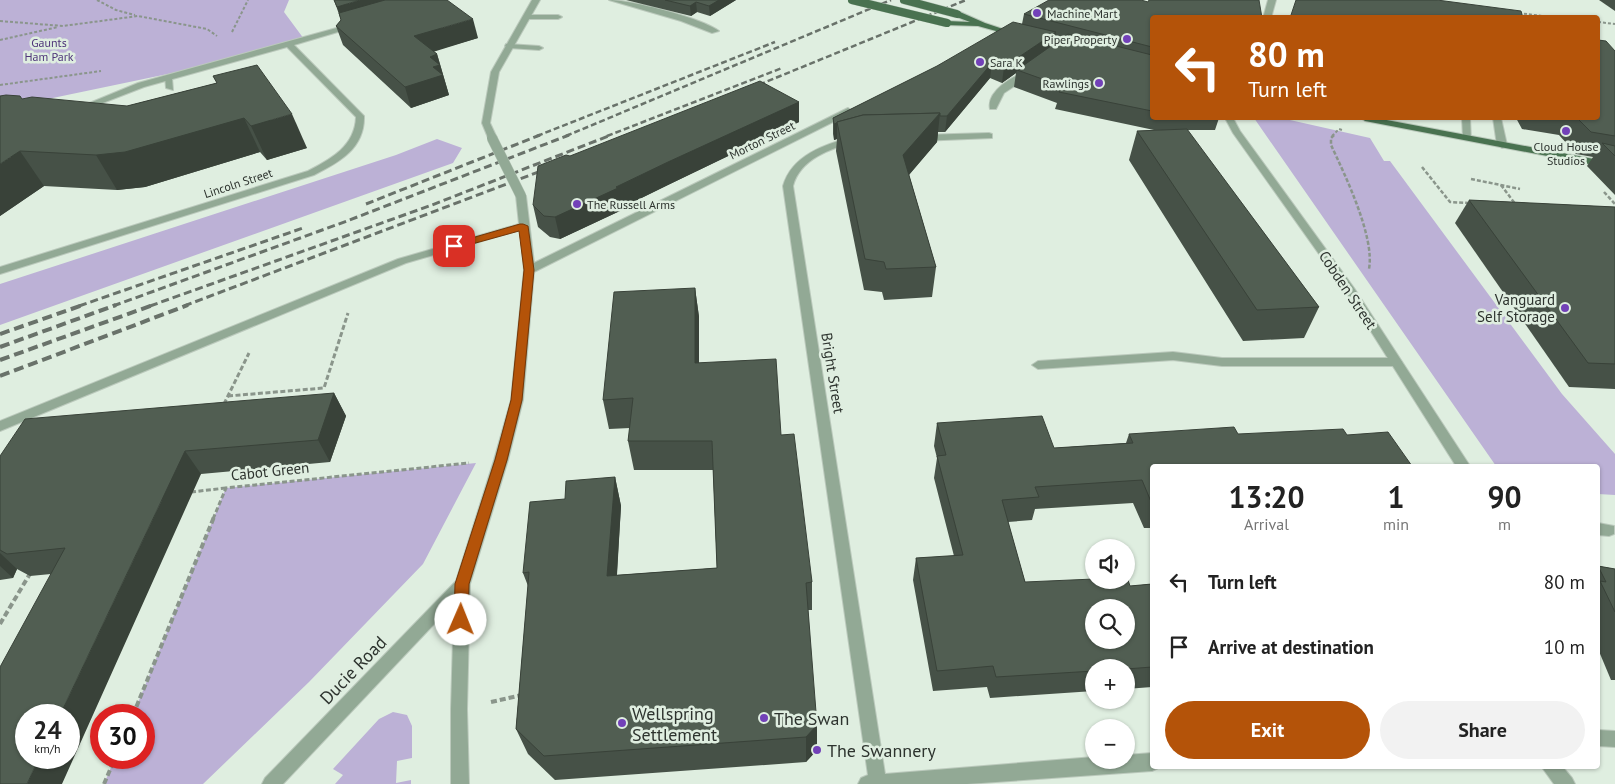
<!DOCTYPE html>
<html lang="en">
<head>
<meta charset="utf-8">
<style>
	body { margin:0; font-family:"PT Sans",sans-serif; background:#f2f2f2; color:#222; height:100vh; display:flex; flex-direction:column; font-size:19px; white-space:nowrap }
	* { box-sizing:border-box; margin:0 }
	p { font-size:16px; color:#767676 }
	.icon { flex:none; width:28px; height:28px; fill:none; stroke:currentColor; stroke-width:2; stroke-linecap:round; stroke-linejoin:round }
	.map { position:relative; flex:1; overflow:hidden }
	.panel { position:absolute; left:1150px; top:464px; width:450px; height:305px; display:flex; flex-direction:column; background:#fff; border-radius:5px; box-shadow:0 1px 4px #0004 }
	.panel>* { flex:none }
	.hud { position:absolute; left:1150px; top:15px; width:450px; height:105px; border-radius:5px; box-shadow:0 1px 4px #0004; background:#b45309; color:#fff; overflow:hidden }
	.controls { position:absolute; left:1085px; top:539px; display:grid; gap:10px }
	.controls a { display:grid; place-items:center; width:50px; height:50px; border-radius:50%; background:#fff; box-shadow:0 1px 4px #0004; font-size:25px }
	.speed { position:absolute; left:15px; top:704px; display:flex; gap:10px; font-size:25px; font-weight:700; text-align:center }
	.speed>* { display:grid; place-content:center; width:65px; height:65px; border-radius:50%; background:#fff; box-shadow:0 1px 4px #0004; line-height:1 }
	.speed small { font-size:12px; font-weight:400 }
	.speed .limit { border:8px solid #d22; background:#fff; color:#111 }
	.pin { position:absolute; display:grid; place-items:center; width:42px; height:42px; color:#fff; margin:-21px; border-radius:10px; box-shadow:0 2px 8px #0006 }
	.me { position:absolute; width:55px; margin:-28px; rotate:1deg; stroke-linejoin:round; filter:drop-shadow(0 0 4px #0008) }
	.turn { display:flex; align-items:center; gap:18px; height:105px; padding:0 15px; font-size:22px }
	.turn .icon { width:65px; height:65px; stroke-width:2.5 }
	.turn b { display:block; font-size:35px; line-height:42px }
	.eta { display:flex; justify-content:space-evenly; align-items:center; height:85px; text-align:center }
	.eta b { font-size:30px; font-weight:700; line-height:35px }
	.primary-button { display:flex; gap:10px; margin-top:auto; padding:10px 15px }
	.primary-button a { flex:1; height:58px; border-radius:30px; background:#b45309; color:#fff; font-size:20px; font-weight:700; line-height:58px; text-align:center }
	.primary-button a+a { background:#f2f2f2; color:#222 }
	ul { padding:0; list-style:none }
	li { display:flex; align-items:center; gap:15px; height:65px; padding:0 15px }
	li div { flex:1 }
	li b { display:block; font-size:19px }
	li em { font-style:normal }
	.map>svg:first-child { display:block }
	.green { fill:#bcb1d6 }
	.lines { fill:none; stroke-linecap:round; stroke-linejoin:round }
	.lane-casing { stroke:#bbc9bc; stroke-width:2 }
	.street-casing { stroke:#bbc9bc; stroke-width:2 }
	.primary-casing { stroke:#bbc9bc; stroke-width:2 }
	.path-far3 { stroke:#8a958b; stroke-width:2; stroke-dasharray:3 2; stroke-linecap:butt }
	.path-far2 { stroke:#8a958b; stroke-width:2.5; stroke-dasharray:4 2; stroke-linecap:butt }
	.path-far1 { stroke:#8a958b; stroke-width:3; stroke-dasharray:5 2.5; stroke-linecap:butt }
	.path { stroke:#8a958b; stroke-width:4; stroke-dasharray:6 3; stroke-linecap:butt }
	.lane { fill:#92a995; fill-rule:evenodd }
	.street { fill:#92a995; fill-rule:evenodd }
	.primary { fill:#497250; fill-rule:evenodd }
	.rail-far2 { stroke:#69726a; stroke-width:2.5; stroke-dasharray:6 3; stroke-linecap:butt }
	.rail-far1 { stroke:#69726a; stroke-width:3; stroke-dasharray:8 4; stroke-linecap:butt }
	.rail { stroke:#69726a; stroke-width:4; stroke-dasharray:10 5; stroke-linecap:butt }
	.street-bridge-casing { stroke:#bbc9bc; stroke-width:11; stroke-linecap:butt }
	.primary-bridge-casing { stroke:#bbc9bc; stroke-width:9; stroke-linecap:butt }
	.street-bridge { stroke:#92a995; stroke-width:10 }
	.primary-bridge { stroke:#497250; stroke-width:8 }
	.wall { fill:#465147; fill-rule:evenodd }
	.shaded-wall { fill:#394239 }
	.building { fill:#515e52; stroke:#394239; fill-rule:evenodd }
	.route { fill:#b45309; stroke:#753606 }
	.poi-dot { fill:#7241b8; stroke:#dfeee0; stroke-width:2 }
	.labels { text-anchor:middle; dominant-baseline:central; stroke-width:5; stroke-linejoin:round; paint-order:stroke }
	.far-poi-label { font-size:12px; fill:#2d332e; stroke:#dfeee0; text-anchor:start }
	.far-park-label { font-size:12px; fill:#4f357a; stroke:#dfeee0 }
	.far-street-label { font-size:12px; fill:#2d332e; stroke:#dfeee0 }
	.street-label { font-size:15px; fill:#2d332e; stroke:#dfeee0 }
	.poi-label { font-size:15px; fill:#2d332e; stroke:#dfeee0; text-anchor:end }
	.near-street-label { font-size:18px; fill:#2d332e; stroke:#dfeee0 }
	.near-poi-label { font-size:18px; fill:#2d332e; stroke:#dfeee0; text-anchor:start }
</style>
</head>
<body>
<div class="map">
<svg width="1615" height="784" viewBox="0 0 1615 784">
	<rect width="100%" height="100%" fill="#dfeee0"/>
	<!-- green -->
	<g class="green">
		<polygon points="0,0 289,0 284,12 304,39 182,71 0,109"/>
		<polygon points="1254,118 1281,118 1370,138 1384,161 1390,161 1562,394 1615,454 1615,495 1598,494 1598,466 1496,466"/>
		<polygon points="437,139 462,148 453,163 0,325 0,284 396,155"/>
		<polygon points="476,463 423,564 309,682 203,784 104,784 115,758 144,758 144,715 133,715 226,488"/>
		<polygon points="393,712 407,715 412,726 412,758 397,761 396,783 411,780 411,784 335,784 343,775 333,769 379,719"/>
	</g>
	<g class="lines">
		<!-- lane casing -->
		<g class="lane-casing">
			<g id="lane">
				<path d="M609,0C631,0 702,18 719,31L712,33L681,21Z"/>
				<polygon points="524,15 558,15 562,17 558,19 524,19"/>
				<polygon points="506,44 539,46 543,48 539,50 509,48 505,46"/>
				<polygon points="165,76 172,78 173,90 166,88"/>
				<polygon points="1173,352 1222,358 1396,358 1402,362 1396,366 1222,366 1173,360 1038,369 1032,365 1038,361"/>
				<polygon points="1598,523 1614,526 1614,534 1609,536 1598,535"/>
			</g>
		</g>
		<!-- street casing -->
		<g class="street-casing">
			<g id="street">
				<polygon points="532,0 540,0 499,72 490,123 497,138 495,140 489,140 482,123 491,72"/>
				<polygon points="1268,0 1276,0 1271,18 1263,18"/>
				<path d="M351,24L358,26L294,45L364,116C365,148 340,162 314,175L0,274V267L308,171C331,159 355,146 356,117L287,47L144,87L82,111L75,109L138,83Z"/>
				<path d="M1028,71L1032,73L1031,75L1004,93L996,109H990C986,91 1014,75 1028,71Z"/>
				<polygon points="848,108 852,111 851,113 534,272 523,400 508,460 470,584 467,709 469,784 451,784 451,709 454,603 283,784 262,784 265,778 456,581 494,460 511,400 524,270 520,230 406,263 0,431 0,421 398,259 519,224 516,196 518,194 524,194 526,196 534,263"/>
				<polygon points="1225,118 1233,118 1240,131 1354,288 1470,466 1456,466 1346,292 1233,133"/>
				<polygon points="1462,118 1470,118 1471,140 1465,140 1463,138"/>
				<polygon points="1493,118 1501,118 1507,145 1505,147 1502,148 1497,145"/>
				<polygon points="989,133 992,134 992,138 920,141 915,138 920,135"/>
				<path d="M853,137L858,140L856,142C831,148 800,159 793,186L885,774L1094,757V760H1126V755L1152,753V766H1159L1158,768L1152,771L967,784H858L861,778L868,775L783,186C792,155 825,144 853,137Z"/>
				<polygon points="1598,730 1615,731 1615,747 1598,746"/>
				<polygon points="1541,766 1562,766 1572,778 1575,784 1554,784"/>
			</g>
		</g>
		<!-- primary casing -->
		<g class="primary-casing">
			<g id="primary">
				<polygon points="954,12 960,12 985,23 1018,34 1014,36 978,26 944,25 944,21 947,21 970,22 954,16"/>
				<polygon points="1361,118 1376,118 1615,163 1615,169 1365,121"/>
			</g>
		</g>
		<!-- path-far3 -->
		<g class="path-far3">
			<polyline points="97,0 116,10 135,15"/>
			<polyline points="1519,13 1557,18"/>
			<polyline points="0,21 63,26 138,16 207,29 217,36"/>
			<polyline points="1598,22 1615,24"/>
			<polyline points="232,32 248,0"/>
			<polyline points="0,40 58,27"/>
			<polyline points="0,85 101,71"/>
			<polyline points="1332,136 1339,129 1342,130"/>
		</g>
		<!-- path-far2 -->
		<g class="path-far2">
			<path d="M1334,135L1331,138V145C1345,175 1375,237 1369,269"/>
			<polyline points="1422,167 1450,202 1469,203"/>
			<polyline points="1471,179 1520,189"/>
			<polyline points="1501,185 1516,205"/>
			<polyline points="1604,192 1615,204"/>
		</g>
		<!-- path-far1 -->
		<g class="path-far1">
			<polyline points="228,396 324,388 348,313"/>
			<polyline points="224,404 249,353"/>
			<polyline points="191,492 226,488"/>
			<polyline points="213,519 226,488 469,463"/>
		</g>
		<!-- path -->
		<g class="path">
			<polyline points="0,624 31,572"/>
			<polyline points="491,702 522,695"/>
			<polyline points="133,715 214,517"/>
			<polyline points="104,784 115,758"/>
		</g>
		<!-- lane -->
		<use href="#lane" class="lane"/>
		<!-- street -->
		<use href="#street" class="street"/>
		<!-- primary -->
		<use href="#primary" class="primary"/>
		<!-- rail-far2 -->
		<g class="rail-far2">
			<polyline points="751,88 966,0"/>
			<polyline points="537,136 775,42"/>
			<polyline points="566,136 891,0"/>
			<polyline points="607,136 782,68"/>
		</g>
		<!-- rail-far1 -->
		<g class="rail-far1">
			<polyline points="366,204 540,135"/>
			<polyline points="79,306 303,228"/>
			<polyline points="113,306 347,221 569,135"/>
			<polyline points="150,306 432,205 611,135"/>
			<polyline points="184,306 549,168"/>
		</g>
		<!-- rail -->
		<g class="rail">
			<polyline points="0,334 83,305"/>
			<polyline points="0,347 116,305"/>
			<polyline points="0,360 153,305"/>
			<polyline points="0,376 188,305"/>
		</g>
		<!-- street-bridge casing -->
		<g class="street-bridge-casing">
			<polyline id="street-bridge" points="492,138 521,196"/>
		</g>
		<!-- primary-bridge casing -->
		<g class="primary-bridge-casing">
			<g id="primary-bridge">
				<polyline points="852,0 947,23"/>
				<polyline points="904,0 957,14"/>
			</g>
		</g>
		<!-- street-bridge -->
		<use href="#street-bridge" class="street-bridge"/>
		<!-- primary-bridge -->
		<use href="#primary-bridge" class="primary-bridge"/>
	</g>
	<!-- wall -->
	<g class="wall">
		<polygon points="334,0 478,38 433,51 437,54 449,95 411,108 343,45 336,26 341,20"/>
		<polygon points="626,0 736,0 710,16 697,12 691,16"/>
		<polygon points="1599,0 1615,0 1615,11"/>
		<path d="M1024,14L1152,18V118H1219L1215,130H1187L1319,307L1304,338L1243,341L1129,160L1137,131L1171,130H1154L1055,109L1057,103L1014,87L1016,73L1002,83L990,78L945,132H938L937,142L909,175L936,267L932,297L884,300L882,292L864,290L836,151L837,139L834,140L833,134V118L1022,24ZM1054,39L1059,41L1054,44Z"/>
		<polygon points="1615,51 1615,195 1587,166 1593,157 1576,154 1559,135 1522,129 1516,118 1598,118"/>
		<polygon points="213,76 307,148 267,160 260,152 145,187 117,190 44,186 0,216 22,99 127,106 217,83"/>
		<polygon points="799,102 799,122 670,184 621,208 622,210 560,239 550,237 538,227 533,205 570,156"/>
		<polygon points="1469,200 1615,207 1615,389 1569,387 1455,223"/>
		<polygon points="695,288 699,317 699,363 781,435 812,582 812,610 808,610 817,750 806,762 555,780 528,754 516,729 528,586 523,573 565,499 615,477 621,506 617,575 717,568 713,470 634,470 628,441 630,428 609,429 603,400"/>
		<polygon points="334,393 346,416 330,462 201,474 51,574 30,576 17,569 13,578 0,580 0,456"/>
		<polygon points="937,423 1054,448 1126,443 1129,434 1152,466 1152,528 1144,528 1133,503 1035,509 1032,520 1008,522 1025,582 1130,586 1152,584 1152,687 1126,689 1126,668 1094,668 1094,691 990,698 987,687 933,691 913,580 916,558 954,556 934,478 937,458 934,446"/>
		<polygon points="1598,566 1615,569 1615,680 1611,680 1598,649"/>
	</g>
	<!-- shaded-wall -->
	<g class="shaded-wall">
		<polygon points="360,0 427,0 343,25 337,7"/>
		<polygon points="719,0 736,0 710,16 709,6"/>
		<polygon points="696,2 697,12 691,16 690,6"/>
		<polygon points="473,19 478,38 420,56 414,36"/>
		<polygon points="1056,32 1053,47 1017,70 1016,73 1002,83 1004,67"/>
		<polygon points="437,54 449,95 411,108 405,87 430,57"/>
		<polygon points="992,63 990,78 945,132 947,116"/>
		<polygon points="799,102 799,122 670,184 621,208 622,210 560,239 555,217 668,162"/>
		<polygon points="940,113 937,142 901,184 903,155"/>
		<polygon points="292,114 307,148 267,160 251,126"/>
		<polygon points="244,118 260,152 145,187 117,190 96,155"/>
		<polygon points="837,123 837,139 834,140 834,124"/>
		<polygon points="20,151 44,186 0,216 0,164"/>
		<polygon points="695,288 699,317 699,392 695,363"/>
		<polygon points="334,393 346,416 330,462 318,440"/>
		<polygon points="185,451 201,474 62,784 27,784 39,758 69,758 69,715 60,715"/>
		<polygon points="615,477 621,506 615,603 607,576"/>
		<polygon points="0,553 17,569 13,578 0,566"/>
		<polygon points="817,725 817,750 806,762 806,737"/>
	</g>
	<!-- building -->
	<g class="building">
		<polygon points="334,0 360,0 337,7"/>
		<polygon points="385,0 447,0 473,19 414,36 437,54 430,57 440,65 433,67 443,75 405,87 336,26 341,20 339,13"/>
		<polygon points="665,0 719,0 709,6 696,2 690,6"/>
		<polygon points="1049,0 1141,0 1148,2 1149,0 1259,0 1262,18 1152,18 1152,47 1024,14"/>
		<polygon points="1296,0 1437,0 1521,11 1523,18 1290,18"/>
		<polygon points="1013,22 1056,32 1004,67 992,63 947,116 940,116 940,113 863,115 837,122 837,123 834,124 833,118 937,66"/>
		<polygon points="1068,34 1152,55 1152,111 1059,92 1062,86 1017,70"/>
		<polygon points="1598,40 1606,41 1615,51 1615,136 1591,132 1577,118 1598,118"/>
		<polygon points="257,65 292,114 251,126 244,118 125,152 96,155 20,151 0,164 0,96 6,95 20,96 22,99 32,97 127,106 217,83 213,76"/>
		<polygon points="760,81 799,102 668,162 616,187 618,188 555,217 544,216 533,205 538,166 566,155 570,156"/>
		<polygon points="940,113 903,155 936,267 886,269 884,262 865,259 837,122 863,115"/>
		<polygon points="1187,129 1319,307 1257,310 1137,131"/>
		<polygon points="1602,143 1615,146 1615,156"/>
		<polygon points="1469,200 1615,207 1615,364 1588,363"/>
		<polygon points="695,288 695,363 776,359 781,435 794,434 812,582 806,583 817,725 806,737 544,756 516,729 529,572 523,573 530,502 565,499 566,481 615,477 607,576 717,568 712,441 628,441 633,398 603,400 614,292"/>
		<polygon points="334,393 318,440 185,451 60,715 26,715 26,758 39,758 27,784 0,784 0,667 65,548 7,554 0,550 0,456 25,419"/>
		<path d="M1042,416L1054,448L1133,443L1129,434L1234,427L1238,434L1343,429L1347,435L1388,432L1412,466H1152V504L1142,480L1035,487L1039,497L1002,500L1025,582L1094,579V580H1126V577H1127L1130,586L1152,584V667L1126,669V668H1094V671L996,677L993,666L937,671L916,558L963,555L937,456L946,455L937,423ZM1094,608H1126V640H1094Z"/>
		<polygon points="1598,566 1615,569 1615,612 1600,581 1606,582"/>
	</g>
	<!-- route -->
	<polygon class="route" points="520,224 523,224 528,226 534,270 522,400 507,460 469,584 468,620 466,624 461,626 456,624 454,620 455,584 495,460 511,400 524,270 519,231 454,249 449,246 451,244"/>
	<!-- markers -->
	<g class="poi-dot">
		<circle cx="1037" cy="13" r="5"/>
		<circle cx="1127" cy="39" r="5"/>
		<circle cx="980" cy="62" r="5"/>
		<circle cx="1099" cy="83" r="5"/>
		<circle cx="1566" cy="131" r="5"/>
		<circle cx="577" cy="204" r="5"/>
		<circle cx="1565" cy="308" r="5"/>
		<circle cx="764" cy="718" r="5"/>
		<circle cx="622" cy="723" r="5"/>
		<circle cx="817" cy="750" r="5"/>
	</g>
	<g class="labels">
		<!-- far-poi labels -->
		<g class="far-poi-label">
			<text x="1047" y="13">Machine Mart</text>
			<text x="1117" y="39" text-anchor="end">Piper Property</text>
			<text x="990" y="62">Sara K</text>
			<text x="1089" y="83" text-anchor="end">Rawlings</text>
			<text x="1566" y="146" text-anchor="middle">Cloud House<tspan x="1566" dy="14">Studios</tspan></text>
			<text x="587" y="204">The Russell Arms</text>
		</g>
		<!-- far-park labels -->
		<g class="far-park-label">
			<text x="49" y="42">Gaunts<tspan x="49" dy="14">Ham Park</tspan></text>
		</g>
		<!-- far-street labels -->
		<g class="far-street-label">
			<text transform="translate(762 140) rotate(-26)">Morton Street</text>
			<text transform="translate(238 183) rotate(-18)">Lincoln Street</text>
		</g>
		<!-- street labels -->
		<g class="street-label">
			<text transform="translate(1348 290) rotate(56)">Cobden Street</text>
			<text transform="translate(833 373) rotate(81)">Bright Street</text>
			<text transform="translate(270 471) rotate(-6)">Cabot Green</text>
		</g>
		<!-- poi labels -->
		<g class="poi-label">
			<text x="1555" y="299">Vanguard<tspan x="1555" dy="17">Self Storage</tspan></text>
		</g>
		<!-- near-street labels -->
		<g class="near-street-label">
			<text transform="translate(353 670) rotate(-46)">Ducie Road</text>
		</g>
		<!-- near-poi labels -->
		<g class="near-poi-label">
			<text x="632" y="713">Wellspring<tspan x="632" dy="21">Settlement</tspan></text>
			<text x="774" y="718">The Swan</text>
			<text x="827" y="750">The Swannery</text>
		</g>
	</g>
</svg>
<div class="controls">
<a><svg class="icon" aria-label="sound" viewBox="0 0 24 24"><path d="M4 9h4l5-4v14l-5-4H4zM17 9q2 3 0 6"/></svg></a>
<a><svg class="icon" aria-label="search" viewBox="0 0 24 24"><circle cx="10" cy="10" r="6"/><path d="M15 15l6 6"/></svg></a>
<a>+</a>
<a>−</a>
</div>
<div class="speed"><div>24<small>km/h</small></div><div class="limit">30</div></div>
<div class="pin" style="left:454px;top:246px;background:#d93025"><svg class="icon" aria-label="arrive" viewBox="0 0 24 24"><path d="M6 21V4h12l-3 4 3 4H6"/></svg></div>
<svg class="me" style="left:461px;top:620px" viewBox="-20 -20 40 40"><circle r="19" fill="#fff"/><path d="M0-13L10 11 0 6-10 11z" fill="#b45309"/></svg>
<div class="hud">
<div class="turn"><svg class="icon" aria-label="left" viewBox="0 0 24 24"><path d="M17 20v-9H6M10 6l-5 5 5 5"/></svg><div><b>80 m</b>Turn left</div></div>
</div>
<section class="panel">
<div class="eta">
<div><b>13:20</b><p>Arrival</p></div>
<div><b>1</b><p>min</p></div>
<div><b>90</b><p>m</p></div>
</div>
<ul>
<li><svg class="icon" aria-label="left" viewBox="0 0 24 24"><path d="M17 20v-9H6M10 6l-5 5 5 5"/></svg><div><b>Turn left</b></div><em>80 m</em></li>
<li><svg class="icon" aria-label="arrive" viewBox="0 0 24 24"><path d="M6 21V4h12l-3 4 3 4H6"/></svg><div><b>Arrive at destination</b></div><em>10 m</em></li>
</ul>
<div class="primary-button"><a>Exit</a><a>Share</a></div>
</section>
</div>
</body>
</html>
